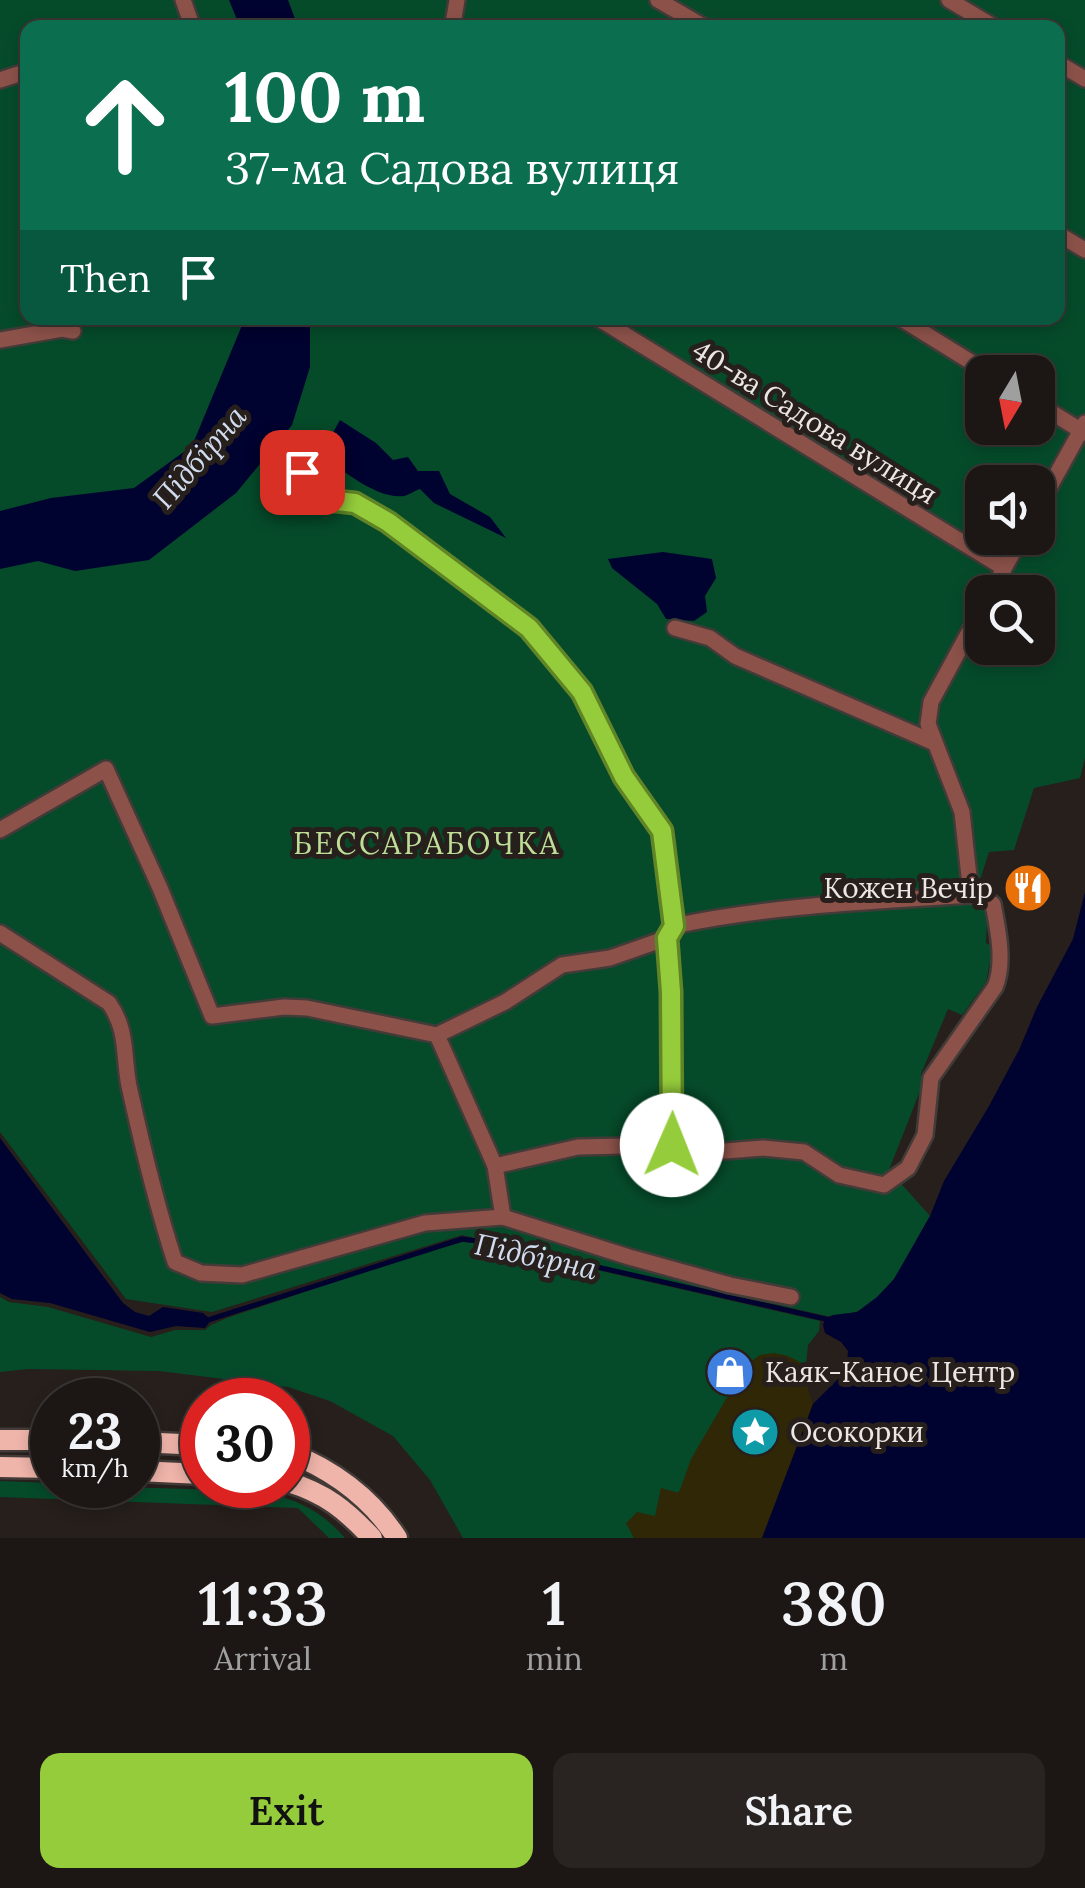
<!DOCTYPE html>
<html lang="en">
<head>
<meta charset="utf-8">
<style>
	body { margin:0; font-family:Lora,serif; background:#292422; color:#f1f3f6; height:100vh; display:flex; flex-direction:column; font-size:38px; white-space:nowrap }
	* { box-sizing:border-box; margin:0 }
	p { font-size:32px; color:#a09fa0 }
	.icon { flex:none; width:55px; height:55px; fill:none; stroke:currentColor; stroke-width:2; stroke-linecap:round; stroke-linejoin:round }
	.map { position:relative; height:1538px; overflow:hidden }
	.side { display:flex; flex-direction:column; background:#1c1715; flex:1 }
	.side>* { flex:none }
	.banner { position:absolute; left:20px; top:20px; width:1045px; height:305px; border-radius:20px; box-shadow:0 5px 15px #0003,0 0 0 2px #3a3634; background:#0b6e4f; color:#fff; overflow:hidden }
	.needle { width:65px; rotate:190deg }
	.buttons { position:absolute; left:965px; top:355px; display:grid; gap:20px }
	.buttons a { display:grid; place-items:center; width:90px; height:90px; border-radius:20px; background:#1c1715; box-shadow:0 5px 15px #0003,0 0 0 2px #3a3634; font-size:50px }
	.speed { position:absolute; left:30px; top:1378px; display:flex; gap:20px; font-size:50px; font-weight:700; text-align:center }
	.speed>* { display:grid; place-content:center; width:130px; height:130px; border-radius:50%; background:#1c1715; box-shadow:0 5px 15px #0003,0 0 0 2px #3a3634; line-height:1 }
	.speed small { font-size:25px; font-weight:400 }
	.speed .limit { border:15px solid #d22; background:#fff; color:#111 }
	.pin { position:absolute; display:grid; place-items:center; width:85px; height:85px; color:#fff; margin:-42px; border-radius:20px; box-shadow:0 5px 15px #0006 }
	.me { position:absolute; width:110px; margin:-55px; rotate:1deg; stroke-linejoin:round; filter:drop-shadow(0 0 8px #0008) }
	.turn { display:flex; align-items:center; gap:35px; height:210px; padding:0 40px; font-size:45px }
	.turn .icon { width:130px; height:130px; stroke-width:2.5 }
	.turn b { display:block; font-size:70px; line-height:85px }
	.then { display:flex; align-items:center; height:95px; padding:0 40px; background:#0003; gap:20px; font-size:38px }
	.eta { display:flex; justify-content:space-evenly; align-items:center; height:170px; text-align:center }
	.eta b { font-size:60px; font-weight:600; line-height:70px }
	.action { display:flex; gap:20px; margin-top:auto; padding:20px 40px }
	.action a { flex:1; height:115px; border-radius:20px; background:#95cc3b; color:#111; font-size:40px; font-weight:600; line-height:115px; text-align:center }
	.action a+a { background:#292422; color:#f1f3f6 }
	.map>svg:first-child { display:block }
	.green { fill:#054b2a; fill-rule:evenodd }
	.sand { fill:#2f2706 }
	.water { fill:#00022f }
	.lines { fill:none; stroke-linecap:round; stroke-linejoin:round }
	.stream { stroke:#00022f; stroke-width:5 }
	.minor-casing { stroke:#423b38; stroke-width:20 }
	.highway-casing { stroke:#423b38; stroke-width:25 }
	.minor { stroke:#8c524a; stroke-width:15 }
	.highway { stroke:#efb4aa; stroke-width:20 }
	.route-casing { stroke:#618526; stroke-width:25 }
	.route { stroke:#95cc3b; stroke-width:18 }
	.labels { text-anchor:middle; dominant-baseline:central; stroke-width:10; stroke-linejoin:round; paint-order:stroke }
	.street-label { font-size:28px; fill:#ece6e4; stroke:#261f1c }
	.poi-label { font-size:28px; fill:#ece6e4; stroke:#261f1c; text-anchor:start }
	.water-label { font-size:30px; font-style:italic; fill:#d1dcef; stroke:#261f1c }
	.neighbourhood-label { font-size:30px; letter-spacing:2.5px; fill:#bede97; stroke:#261f1c }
</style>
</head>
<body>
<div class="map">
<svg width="1085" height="1538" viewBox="0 0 1085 1538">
	<rect width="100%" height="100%" fill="#261f1c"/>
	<!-- green -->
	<g class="green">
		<path d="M0,0H1085V758L1080,778L1034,788L1014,850L989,852L973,902L988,904L986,943L993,947L986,982L962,1015L948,1009L921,1074L922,1086L889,1170L930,1216C911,1248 894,1294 858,1311C850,1315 837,1315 827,1316L462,1235L212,1312L126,1299L0,1132ZM28,28H1058V318H28ZM982,372H1038V428H982ZM982,482H1038V538H982ZM982,592H1038V648H982Z"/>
		<polygon points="463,1242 483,1244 820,1321 819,1331 808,1345 805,1375 800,1362 655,1517 627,1523 634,1538 463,1538 430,1480 393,1436 330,1401 288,1387 159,1371 28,1369 0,1372 0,1297 9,1302 48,1307 151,1337 175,1330 205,1330 211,1325 227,1318 421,1253"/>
		<path d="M0,1481L52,1483V1485L259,1491C295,1499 320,1509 345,1538H329L298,1508L0,1497Z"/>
	</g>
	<!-- sand -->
	<polygon class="sand" points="774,1353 788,1356 800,1362 813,1404 762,1538 634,1538 626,1523 637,1512 655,1516 661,1488 679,1493 691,1459 746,1365 760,1355"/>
	<!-- water -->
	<g class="water">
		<polygon points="229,0 288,0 298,27 240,27"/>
		<polygon points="245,318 310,318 310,367 292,425 236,493 149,560 75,571 38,561 0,569 0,511 51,498 134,488 192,446"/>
		<path d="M340,420L376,443L393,460L408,457L418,471H439L450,494L490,517L506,538L434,503L420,489C414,491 409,495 404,496C378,500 340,469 321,454Z"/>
		<polygon points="663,552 712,559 716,578 705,596 707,612 694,621 666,619 657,604 612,568 608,559"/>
		<polygon points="1085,892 1085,1538 762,1538 813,1404 842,1375 847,1363 848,1351 841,1342 825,1333 823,1325 825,1319 833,1315 857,1312 877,1297 894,1279 930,1216 944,1181 989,1106 1019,1050 1037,1007 1073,939"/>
		<polygon points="0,1138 123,1303 135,1312 149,1316 163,1307 203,1313 211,1320 205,1328 176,1326 150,1332 50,1303 12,1299 0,1293"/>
	</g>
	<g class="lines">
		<!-- stream -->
		<polyline class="stream" points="208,1320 462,1239 492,1243 830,1320"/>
		<!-- minor casing -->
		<g class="minor-casing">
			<g id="minor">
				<polyline points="183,0 193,28"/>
				<polyline points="658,0 706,28"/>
				<polyline points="949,0 996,28"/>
				<polyline points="456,28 454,18 457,0"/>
				<polyline points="1058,63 1085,79"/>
				<polyline points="0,80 28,71"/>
				<polyline points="1058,234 1085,250"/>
				<polyline points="601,318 601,320 1004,568"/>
				<polyline points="900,318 987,372"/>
				<polyline points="0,340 62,329 73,331"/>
				<polyline points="1038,404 1085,433"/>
				<polyline points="302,471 311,492 327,500 355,503 388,522 529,628 581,692 624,777 661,831 674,926"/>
				<polyline points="1038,508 1085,423"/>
				<polyline points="991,592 1021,538"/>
				<polyline points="675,628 710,638 735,656 935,743"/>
				<path d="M0,830L106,769L160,888L212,1016L284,1007L307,1008L437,1035L505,1002L562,965L610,958L667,938L674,926C772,905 872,902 971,895H979L993,904C998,929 1005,964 995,987L931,1078L925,1135L908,1168L884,1185L839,1175L804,1152L763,1148L725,1151L671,1145L578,1147L495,1166"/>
				<polyline points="971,895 962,812 928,724 931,702 982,608"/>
				<path d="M0,933L109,1003C128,1030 123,1055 129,1086C142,1145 156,1204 175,1262L201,1273L242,1275L425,1223L503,1217L629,1257L730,1285L791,1297"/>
				<polyline points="667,938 671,992 671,1145"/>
				<polyline points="437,1035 495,1166 503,1217"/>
			</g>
		</g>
		<!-- highway casing -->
		<g class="highway-casing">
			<g id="highway">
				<polyline points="0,1440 52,1440"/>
				<polyline points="138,1442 202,1445"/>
				<path d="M288,1452C333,1470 370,1496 397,1538"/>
				<polyline points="0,1467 52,1468"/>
				<polyline points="138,1471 202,1474"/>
				<path d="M288,1482C325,1493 346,1510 372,1538"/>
			</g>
		</g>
		<!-- minor -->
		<use href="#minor" class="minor"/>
		<!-- highway -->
		<use href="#highway" class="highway"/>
	</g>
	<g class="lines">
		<!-- route casing -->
		<g class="route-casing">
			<polyline id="route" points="302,472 311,492 327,500 355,503 388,522 529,628 582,692 624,777 662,831 674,926 667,938 671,992 672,1145"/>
		</g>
		<!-- route -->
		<use href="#route" class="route"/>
	</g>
	<!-- icons -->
	<defs>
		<g id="restaurant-disc" transform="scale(2.5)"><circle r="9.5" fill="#e8710a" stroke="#261f1c"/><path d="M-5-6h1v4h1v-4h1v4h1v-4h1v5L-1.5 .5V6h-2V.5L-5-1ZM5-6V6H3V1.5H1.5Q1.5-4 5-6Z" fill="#fff"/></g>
		<g id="shop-disc" transform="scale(2.5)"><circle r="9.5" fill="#3f7fe0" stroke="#261f1c"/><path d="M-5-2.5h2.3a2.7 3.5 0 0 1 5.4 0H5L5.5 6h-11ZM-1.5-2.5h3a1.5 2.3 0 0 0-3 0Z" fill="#fff"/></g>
		<g id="sight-disc" transform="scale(2.5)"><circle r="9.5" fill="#0f9aa8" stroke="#261f1c"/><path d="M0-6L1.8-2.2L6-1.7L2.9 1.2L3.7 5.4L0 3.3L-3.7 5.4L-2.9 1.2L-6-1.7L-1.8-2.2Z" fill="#fff"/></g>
	</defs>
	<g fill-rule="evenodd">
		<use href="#restaurant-disc" x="1028" y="888"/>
		<use href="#shop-disc" x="730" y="1372"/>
		<use href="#sight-disc" x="755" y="1432"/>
	</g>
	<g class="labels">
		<!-- street labels -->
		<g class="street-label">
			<text transform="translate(815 422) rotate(32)">40-ва Садова вулиця</text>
		</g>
		<!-- poi labels -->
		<g class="poi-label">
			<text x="993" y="888" text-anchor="end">Кожен Вечір</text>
			<text x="765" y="1372">Каяк-Каноє Центр</text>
			<text x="790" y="1432">Осокорки</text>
		</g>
		<!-- water labels -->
		<g class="water-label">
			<text transform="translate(199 457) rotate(-49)">Підбірна</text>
			<text transform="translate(536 1256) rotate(12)">Підбірна</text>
		</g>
		<!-- neighbourhood labels -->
		<g class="neighbourhood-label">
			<text x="427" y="843">БЕССАРАБОЧКА</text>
		</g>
	</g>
</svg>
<div class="buttons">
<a><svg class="needle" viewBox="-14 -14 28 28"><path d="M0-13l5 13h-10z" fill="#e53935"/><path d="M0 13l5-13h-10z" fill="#a09fa0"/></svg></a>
<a><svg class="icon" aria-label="sound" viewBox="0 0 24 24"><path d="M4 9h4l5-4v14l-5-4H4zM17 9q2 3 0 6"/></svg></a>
<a><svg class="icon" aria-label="search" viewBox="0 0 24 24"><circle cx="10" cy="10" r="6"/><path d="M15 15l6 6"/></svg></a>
</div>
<div class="speed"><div>23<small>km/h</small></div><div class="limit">30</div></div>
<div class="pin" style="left:302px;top:472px;background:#d93025"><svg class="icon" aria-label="arrive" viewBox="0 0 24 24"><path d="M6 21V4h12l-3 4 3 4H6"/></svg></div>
<svg class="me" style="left:672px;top:1145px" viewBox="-20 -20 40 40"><circle r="19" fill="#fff"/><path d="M0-13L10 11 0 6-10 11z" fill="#95cc3b"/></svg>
<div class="banner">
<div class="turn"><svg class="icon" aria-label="ahead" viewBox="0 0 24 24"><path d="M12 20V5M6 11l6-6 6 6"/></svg><div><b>100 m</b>37-ма Садова вулиця</div></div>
<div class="then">Then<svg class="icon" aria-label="arrive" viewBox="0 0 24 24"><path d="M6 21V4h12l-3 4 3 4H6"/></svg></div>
</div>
</div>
<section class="side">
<div class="eta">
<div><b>11:33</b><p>Arrival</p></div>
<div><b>1</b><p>min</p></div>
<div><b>380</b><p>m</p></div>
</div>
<div class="action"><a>Exit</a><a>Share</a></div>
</section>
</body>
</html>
